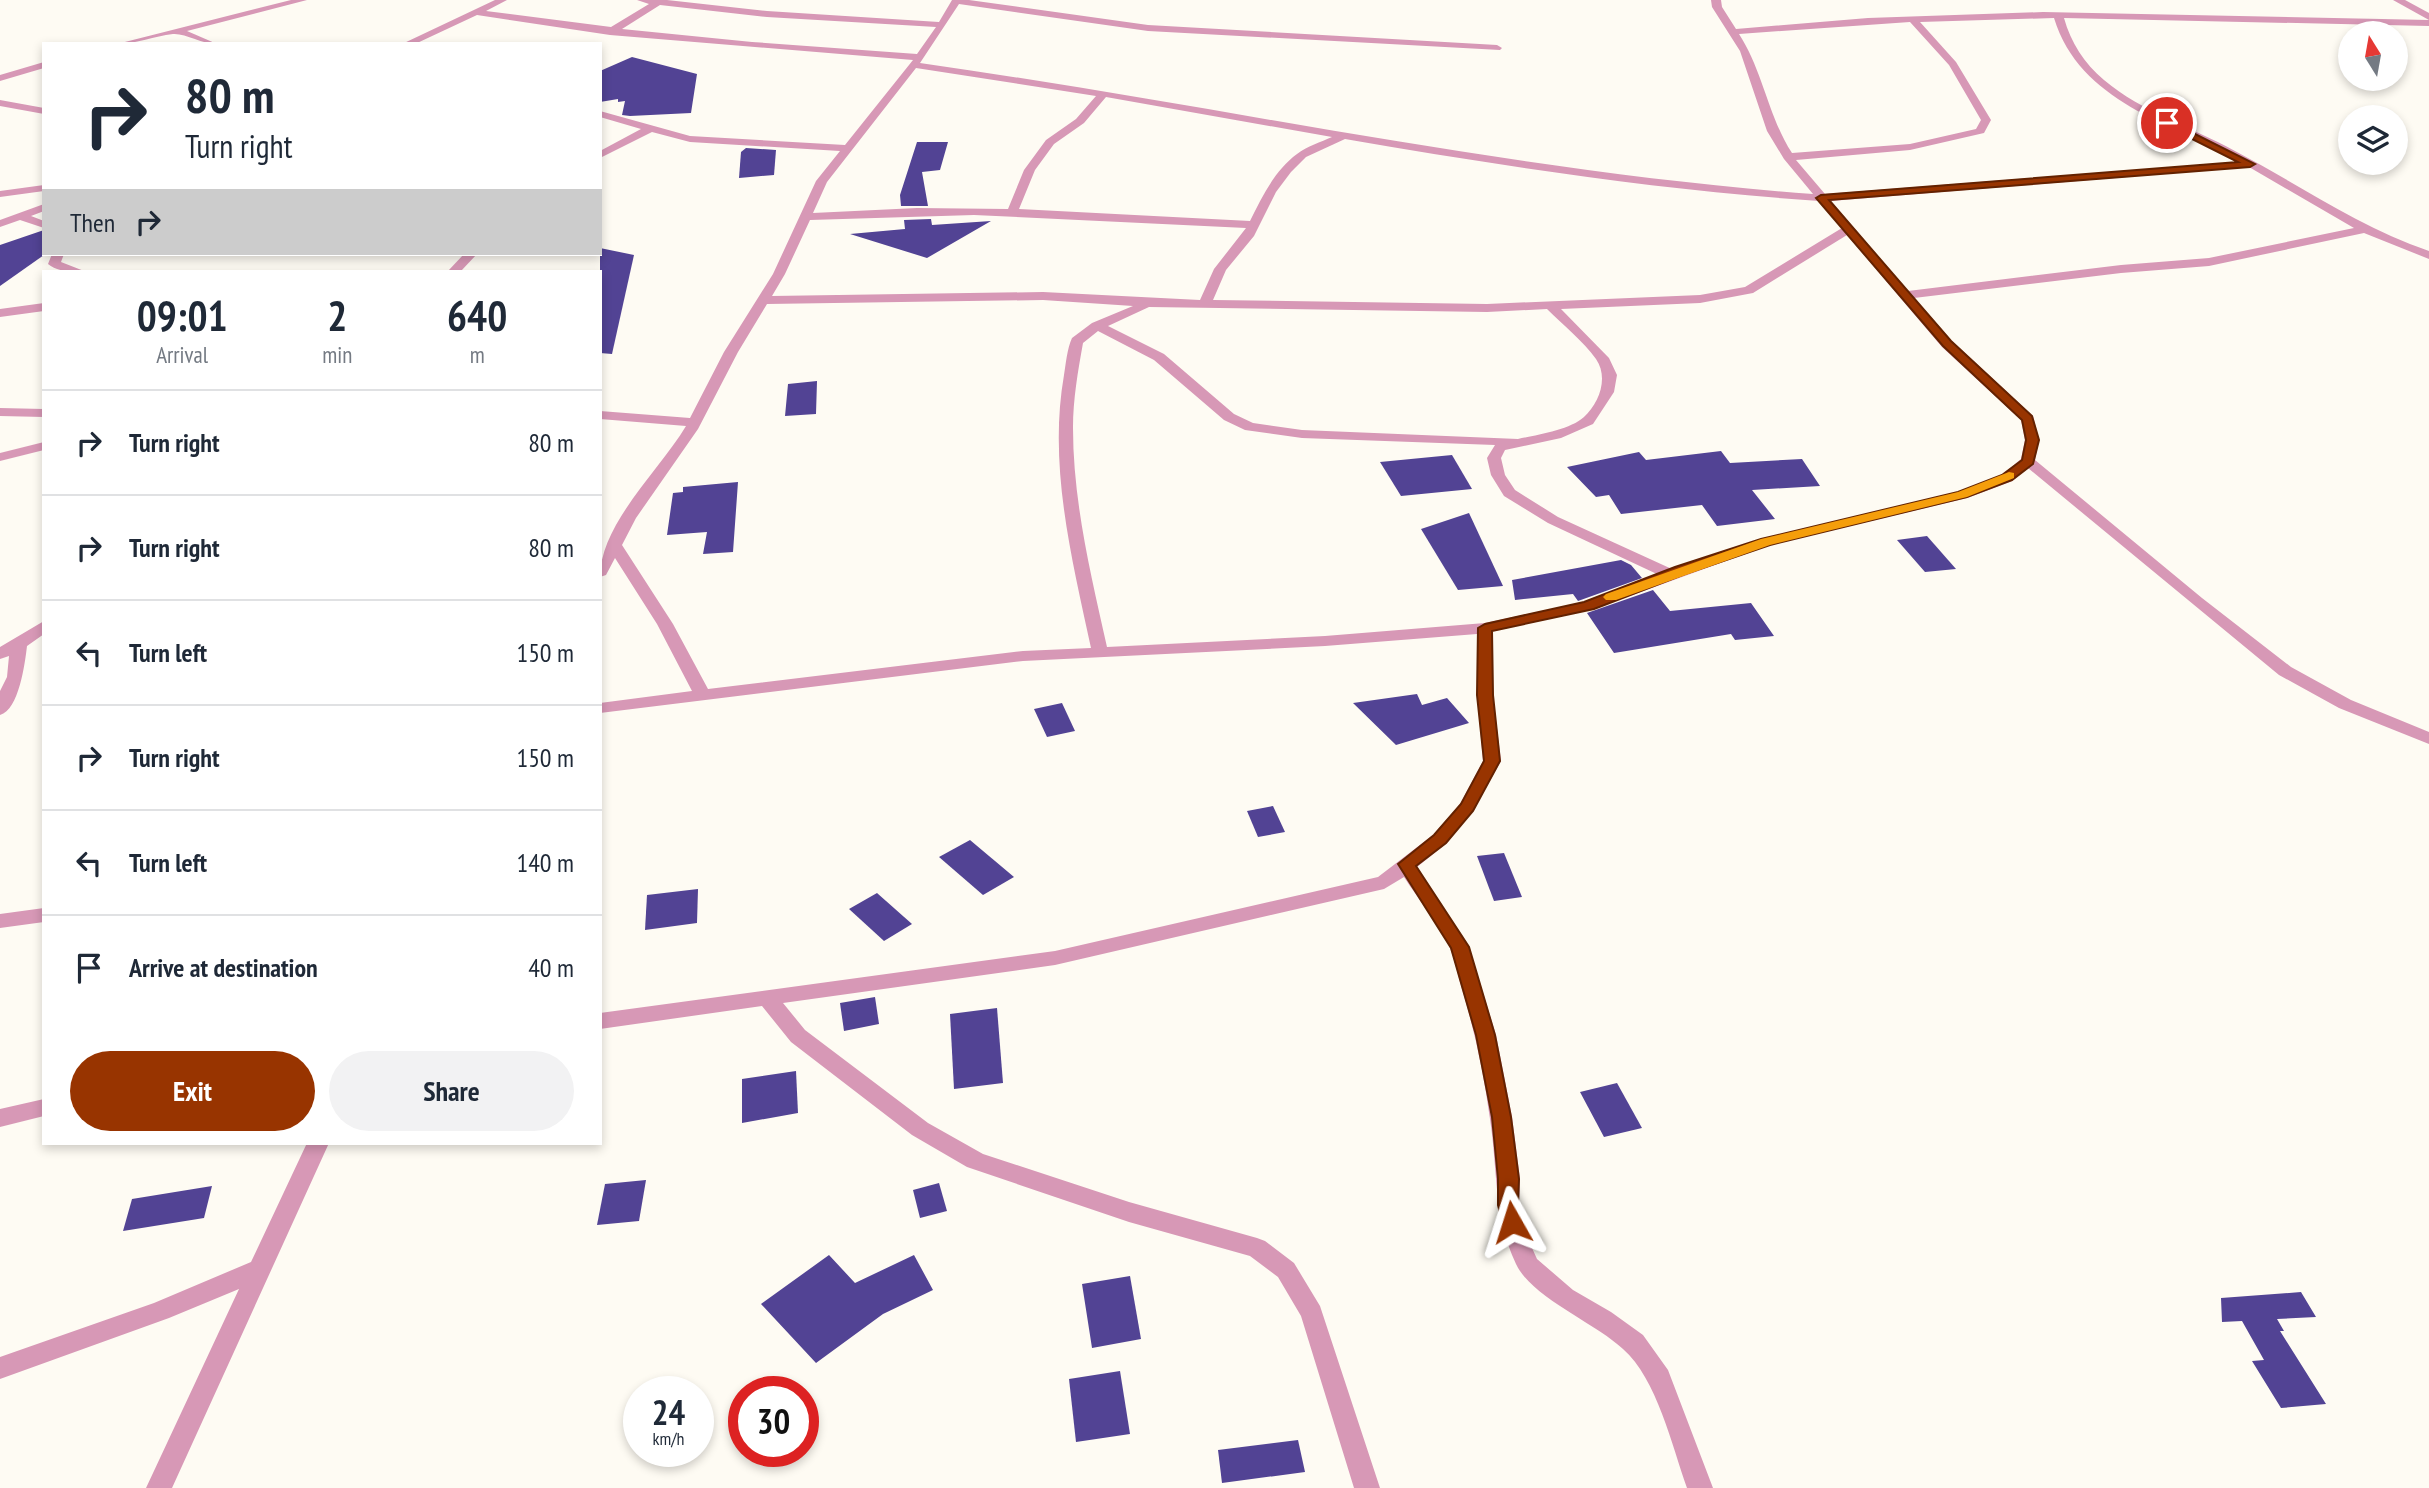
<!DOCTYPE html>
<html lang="en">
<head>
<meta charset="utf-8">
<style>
	body { margin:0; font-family:"PT Sans Narrow",sans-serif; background:#f2f2f3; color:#1f2937; height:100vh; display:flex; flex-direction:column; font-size:26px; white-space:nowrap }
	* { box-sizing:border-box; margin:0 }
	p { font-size:23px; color:#747a83 }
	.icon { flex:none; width:38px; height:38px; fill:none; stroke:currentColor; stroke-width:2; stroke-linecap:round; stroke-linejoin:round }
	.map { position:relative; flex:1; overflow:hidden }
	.panel { position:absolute; left:42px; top:270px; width:560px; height:875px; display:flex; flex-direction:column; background:#fff; border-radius:0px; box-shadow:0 4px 10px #0003 }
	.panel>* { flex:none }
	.guide { position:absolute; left:42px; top:42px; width:560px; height:214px; border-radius:0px; box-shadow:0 4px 10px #0003; background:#fff; color:#1f2937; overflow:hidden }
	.needle { width:46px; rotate:349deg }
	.tools { position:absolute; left:2338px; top:21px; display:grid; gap:14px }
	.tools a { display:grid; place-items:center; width:70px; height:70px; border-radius:50%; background:#fff; box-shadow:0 4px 10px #0003; font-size:35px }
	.speed { position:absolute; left:623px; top:1376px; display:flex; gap:14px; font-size:35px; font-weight:700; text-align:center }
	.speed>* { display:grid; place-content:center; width:91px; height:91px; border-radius:50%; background:#fff; box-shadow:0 4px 10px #0003; line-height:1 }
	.speed small { font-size:18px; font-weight:400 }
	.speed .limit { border:10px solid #d22; background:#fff; color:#111 }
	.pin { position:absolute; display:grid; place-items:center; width:60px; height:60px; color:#fff; margin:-30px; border:4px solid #fff; border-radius:50%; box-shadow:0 2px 7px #0007 }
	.me { position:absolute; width:77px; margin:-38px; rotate:354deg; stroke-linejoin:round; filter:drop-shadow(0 0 5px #0008) }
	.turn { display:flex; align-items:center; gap:24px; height:147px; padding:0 28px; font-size:32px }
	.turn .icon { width:91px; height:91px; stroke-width:2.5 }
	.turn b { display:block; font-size:49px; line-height:60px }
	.then { display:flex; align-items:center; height:66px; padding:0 28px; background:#0003; gap:14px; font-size:26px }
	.eta { display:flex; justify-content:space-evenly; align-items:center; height:119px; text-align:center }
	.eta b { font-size:42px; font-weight:700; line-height:49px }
	.primary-button { display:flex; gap:14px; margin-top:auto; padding:14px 28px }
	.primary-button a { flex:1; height:80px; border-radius:42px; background:#983400; color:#fff; font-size:28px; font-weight:700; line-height:80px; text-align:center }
	.primary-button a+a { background:#f2f2f3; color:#1f2937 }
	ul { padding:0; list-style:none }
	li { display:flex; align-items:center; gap:21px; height:105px; padding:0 28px; border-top:2px solid #e0e1e3 }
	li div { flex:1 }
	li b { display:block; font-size:26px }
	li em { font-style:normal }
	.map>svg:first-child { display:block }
	.building { fill:#524394 }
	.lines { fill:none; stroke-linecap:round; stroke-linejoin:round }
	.minor { fill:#d798b6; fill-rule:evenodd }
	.route { fill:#983400; stroke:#632200; stroke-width:2 }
	.slow { fill:#f59e0b }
</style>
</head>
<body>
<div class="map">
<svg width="2429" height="1488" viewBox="0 0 2429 1488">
	<rect width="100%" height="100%" fill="#fefbf3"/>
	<!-- building -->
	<g class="building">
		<polygon points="632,57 697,74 691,113 630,116 622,115 625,101 618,102 618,99 600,102 600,71"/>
		<polygon points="917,142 948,142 940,170 922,172 928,206 901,206 900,195"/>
		<polygon points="746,148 776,150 774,175 739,178 741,152"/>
		<polygon points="931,219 932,225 991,221 927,258 850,234 905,229 904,220"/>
		<polygon points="44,230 44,255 0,286 0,245"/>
		<polygon points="600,248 634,255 612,354 600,353"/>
		<polygon points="817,381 816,414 785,416 788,384"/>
		<polygon points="1721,451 1730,463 1802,459 1820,486 1752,490 1775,519 1717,526 1702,505 1621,514 1609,495 1596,497 1567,467 1639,452 1646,460"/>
		<polygon points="1452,455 1472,489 1401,496 1380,462"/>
		<polygon points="738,482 733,552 703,554 707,532 667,535 673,493 683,492 683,487"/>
		<polygon points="1469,513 1503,586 1458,590 1421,529"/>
		<polygon points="1927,536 1956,569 1925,572 1897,540"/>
		<polygon points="1621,560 1631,565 1642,578 1578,601 1573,594 1515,600 1512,580"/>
		<polygon points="1653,590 1670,611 1751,603 1774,636 1735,640 1731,634 1614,653 1587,613"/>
		<polygon points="1417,694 1422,705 1447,698 1469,723 1396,745 1353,703"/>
		<polygon points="1062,703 1075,731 1047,737 1034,709"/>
		<polygon points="1273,806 1285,832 1258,837 1247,811"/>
		<polygon points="970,840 1014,877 983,895 939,857"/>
		<polygon points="1504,853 1522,897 1494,901 1477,856"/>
		<polygon points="698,889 697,923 645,930 647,895"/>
		<polygon points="877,893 912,924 884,941 849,909"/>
		<polygon points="875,997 879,1024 844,1031 840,1003"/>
		<polygon points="997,1008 1003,1083 954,1089 950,1014"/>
		<polygon points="796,1071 798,1113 742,1123 742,1079"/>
		<polygon points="1617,1083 1642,1128 1604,1137 1580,1092"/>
		<polygon points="646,1180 639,1221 597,1225 605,1184"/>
		<polygon points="939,1183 947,1211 920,1218 913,1190"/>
		<polygon points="212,1186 204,1218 123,1231 132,1199"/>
		<polygon points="829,1255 855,1283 914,1255 933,1290 883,1314 816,1363 761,1304"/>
		<polygon points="1130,1276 1141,1339 1092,1348 1082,1284"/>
		<polygon points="2301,1292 2316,1317 2277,1319 2284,1331 2280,1331 2326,1404 2281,1408 2252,1361 2264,1360 2242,1321 2222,1322 2221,1298"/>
		<polygon points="1120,1371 1130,1434 1076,1442 1069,1379"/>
		<polygon points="1298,1440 1305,1472 1222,1483 1218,1450"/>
	</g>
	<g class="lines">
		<!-- minor -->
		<g class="minor">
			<path d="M291,0H307L187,31L217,44C202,44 185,33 173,34C154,36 137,44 117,44Z"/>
			<path d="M495,0H507L486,11L611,27L649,4L637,0H667L767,11L939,22L952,0H969L1148,25L1497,45L1502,48L1500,50L1148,31L959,4L920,63C1218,105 1512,172 1813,194L1784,159L1767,131L1740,51L1712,7L1711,0H1721L1722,7L1736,29L1868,18L2043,12L2429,20V26L2064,18C2071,43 2084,63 2104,80C2142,112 2191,127 2235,151C2300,185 2359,227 2429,251V259L2364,233L2209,266L2121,273L1914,298L1952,341L2033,416L2039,440L2035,460L2202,598L2291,667L2351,700L2429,732V744L2339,708L2279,675L2028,468L2012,481L1967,498L1770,545L1594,609L1493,631V695L1501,761L1473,811L1447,843L1417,867L1469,947L1496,1035L1512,1117L1520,1179L1519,1204L1528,1239L1537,1259L1573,1290L1611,1312L1643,1335L1668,1370L1713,1488H1687C1672,1446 1657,1379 1623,1349C1595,1323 1531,1297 1516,1264C1493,1215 1498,1171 1490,1119C1484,1075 1475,1032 1462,989C1458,976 1455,961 1450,948C1438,923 1419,900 1404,877L1384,889L1055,965L783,1003L805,1030L928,1123L983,1154L1129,1202L1257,1238L1265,1241L1294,1263L1320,1306L1380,1488H1354L1301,1316L1278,1277L1250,1256L1129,1222L967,1167L912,1135L791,1042L762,1006L600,1029V1013L1055,951L1378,877L1433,835L1460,804L1483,761L1477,695V634L1325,646L1023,661L600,713V703L692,691L657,624L615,558L606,575L600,577C600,524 660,470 686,426L600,419V411L690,418L724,352L773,274L816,181L840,151L690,142L652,132L600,158V151L641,129L600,117V111L690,136L845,145L913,60L610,35L477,15L415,44H402ZM660,5L767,17L936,27L917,54L752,42L622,29ZM2054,18C2080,103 2171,122 2239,162L1825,194L1796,160L1910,150L1984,133L1991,120L1956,62L1920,22ZM1910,22L1949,65L1981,120L1976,129L1910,144L1792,153C1768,116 1763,71 1739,34ZM916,68L1096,96L1076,119L1046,140L1024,170L1008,209L917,208L813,213L827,182ZM1106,97L1332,137C1321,142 1307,146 1297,154C1275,170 1262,197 1250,221L1019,209L1035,170L1054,144L1084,123ZM1345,139C1502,166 1659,190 1819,201L1842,228L1745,287L1700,295L1487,304L1213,300L1226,270L1254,236L1276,192L1291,172L1306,157ZM2249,167L2354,228L2209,258L2121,265L1908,291L1831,201ZM974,215L1246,228L1214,269L1200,300L1043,292L772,296L785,274L810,220ZM1847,235L1942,347L2021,420L2025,440L2021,459L2002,475L1957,492L1760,539L1674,570L1558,517L1515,490L1505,475L1501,458L1505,450L1561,438L1593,424L1614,392L1617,375L1609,358L1561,309L1700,303L1753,293ZM1043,300L1133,306L1092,323L1072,338C1067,349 1066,363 1064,375C1048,466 1072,559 1091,648L1023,651L708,689L673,624L622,545L636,518L698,429L738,352L767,304ZM1149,307L1487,312L1547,309C1563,325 1583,341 1596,359C1609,378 1599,403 1584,417C1570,430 1536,435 1518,439L1302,430L1253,423L1234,414L1164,354L1108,326ZM1098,331L1154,360L1224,420L1245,430L1302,438L1495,445L1487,458L1491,475L1504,496L1548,523L1659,575L1584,602L1485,623L1325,636L1107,647C1091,575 1073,502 1073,428C1073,399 1078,371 1083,343Z"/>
			<polygon points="2393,0 2405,0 2429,13 2429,20"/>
			<polygon points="44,62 44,68 0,81 0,75"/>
			<polygon points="0,100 44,108 44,114 0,106"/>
			<polygon points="44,185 44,191 0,197 0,191"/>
			<polygon points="44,204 44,211 31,216 44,221 44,228 20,220 0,227 0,220"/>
			<path d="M52,254H64L61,262L84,271C72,272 58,272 48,264Z"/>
			<polygon points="464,254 477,254 461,271 448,271"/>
			<polygon points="44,303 44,311 0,317 0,309"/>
			<polygon points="0,408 44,409 44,417 0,416"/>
			<polygon points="44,442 44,450 0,461 0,453"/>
			<path d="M44,621V634L27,646C25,663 19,710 0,715V691L7,677L9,656L0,659V647Z"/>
			<polygon points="44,908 44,922 0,928 0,914"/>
			<polygon points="44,1099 44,1116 0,1127 0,1109"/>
			<polygon points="307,1143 329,1143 172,1488 146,1488 239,1289 169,1318 0,1379 0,1357 154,1303 251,1262"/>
		</g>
	</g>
	<!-- route -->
	<polygon class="route" points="2167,120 2255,164 2250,167 1829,200 1951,341 2032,416 2039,440 2033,464 2012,480 1967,497 1770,545 1685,574 1594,609 1492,631 1493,695 1500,761 1473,811 1446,843 1416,866 1469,947 1495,1035 1511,1117 1519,1179 1518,1205 1522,1222 1519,1228 1512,1230 1504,1228 1498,1205 1498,1179 1492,1117 1476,1035 1451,948 1398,864 1434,835 1461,804 1484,761 1477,695 1478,628 1485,624 1584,602 1675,567 1761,539 1958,492 2002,475 2022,460 2026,440 2022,420 1943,346 1816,198 1821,195 2238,162 2164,125 2162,123"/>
	<!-- slow -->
	<polygon class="slow" points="2009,472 2014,473 2014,478 1967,497 1770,545 1616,600 1606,600 1603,597 1606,594 1761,539 1958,492"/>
</svg>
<div class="tools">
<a><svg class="needle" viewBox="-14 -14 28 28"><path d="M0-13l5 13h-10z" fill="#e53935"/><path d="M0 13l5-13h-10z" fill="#747a83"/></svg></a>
<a><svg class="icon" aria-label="layers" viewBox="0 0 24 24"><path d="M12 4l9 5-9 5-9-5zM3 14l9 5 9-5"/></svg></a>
</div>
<div class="speed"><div>24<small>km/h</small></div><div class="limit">30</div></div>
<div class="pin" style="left:2167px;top:123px;background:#d93025"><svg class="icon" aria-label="arrive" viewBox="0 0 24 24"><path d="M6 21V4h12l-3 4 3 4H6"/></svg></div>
<svg class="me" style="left:1512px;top:1222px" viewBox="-20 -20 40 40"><path d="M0-17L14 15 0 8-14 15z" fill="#983400" stroke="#fff" stroke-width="4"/></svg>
<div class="guide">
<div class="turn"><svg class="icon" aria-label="right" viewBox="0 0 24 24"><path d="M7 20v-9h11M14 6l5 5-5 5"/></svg><div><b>80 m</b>Turn right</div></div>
<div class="then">Then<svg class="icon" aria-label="right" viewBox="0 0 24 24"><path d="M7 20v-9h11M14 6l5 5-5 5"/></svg></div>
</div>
<section class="panel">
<div class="eta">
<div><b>09:01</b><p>Arrival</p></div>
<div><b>2</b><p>min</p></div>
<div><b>640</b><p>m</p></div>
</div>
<ul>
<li><svg class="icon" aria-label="right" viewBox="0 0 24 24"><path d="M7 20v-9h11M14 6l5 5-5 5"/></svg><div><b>Turn right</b></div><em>80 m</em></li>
<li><svg class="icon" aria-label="right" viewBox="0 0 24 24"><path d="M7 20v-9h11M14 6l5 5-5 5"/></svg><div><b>Turn right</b></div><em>80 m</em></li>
<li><svg class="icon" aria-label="left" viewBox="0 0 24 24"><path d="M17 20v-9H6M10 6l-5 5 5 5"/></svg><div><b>Turn left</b></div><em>150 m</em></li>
<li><svg class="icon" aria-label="right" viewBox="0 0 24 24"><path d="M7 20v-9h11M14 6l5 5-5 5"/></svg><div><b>Turn right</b></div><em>150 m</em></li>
<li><svg class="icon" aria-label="left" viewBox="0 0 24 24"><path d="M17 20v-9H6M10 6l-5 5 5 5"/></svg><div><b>Turn left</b></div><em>140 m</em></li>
<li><svg class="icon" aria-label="arrive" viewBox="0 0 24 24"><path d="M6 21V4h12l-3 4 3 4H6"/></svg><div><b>Arrive at destination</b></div><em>40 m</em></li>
</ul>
<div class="primary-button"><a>Exit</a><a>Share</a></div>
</section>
</div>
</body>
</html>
